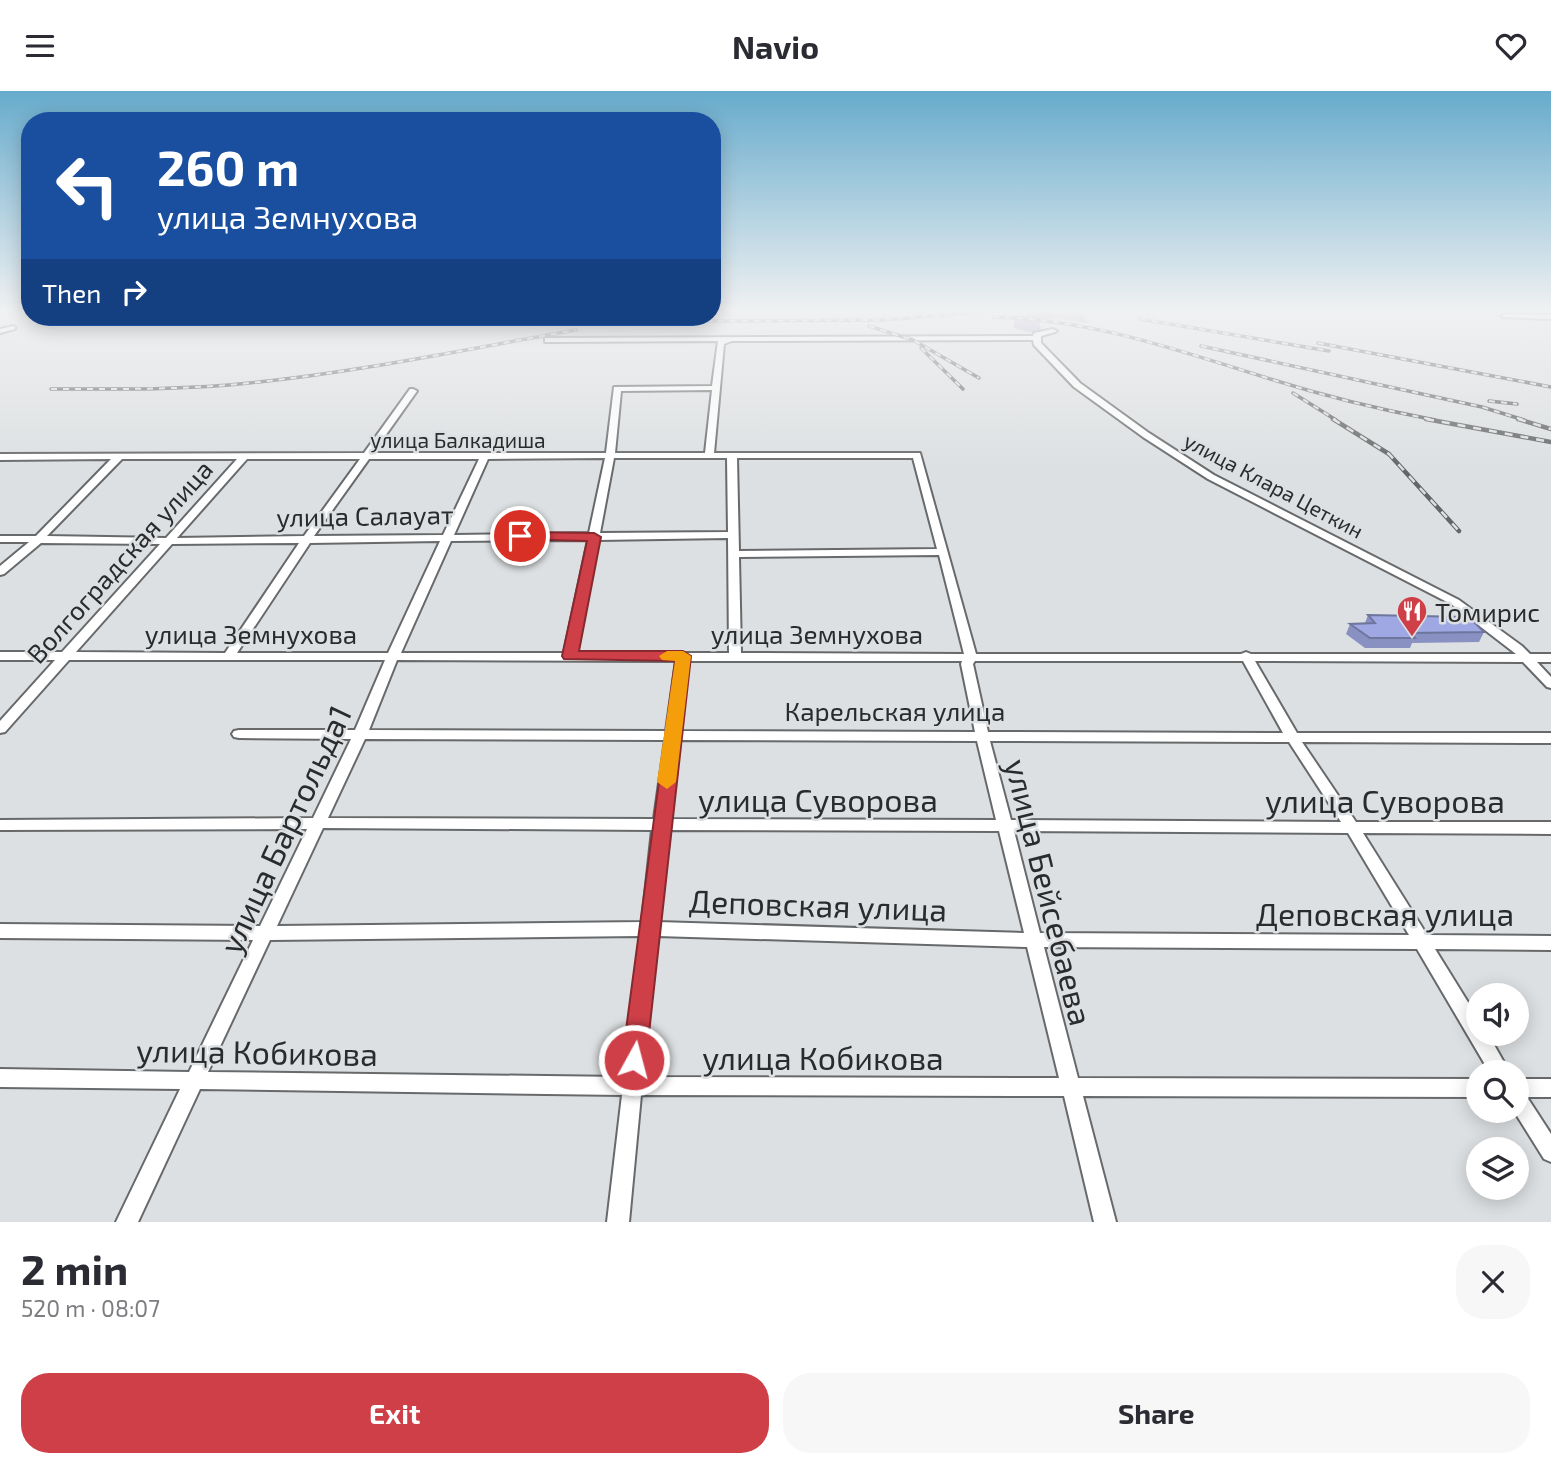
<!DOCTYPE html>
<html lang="en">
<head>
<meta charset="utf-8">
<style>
	body { margin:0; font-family:"Exo 2",sans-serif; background:#f7f7f7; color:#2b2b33; height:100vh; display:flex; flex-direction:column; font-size:26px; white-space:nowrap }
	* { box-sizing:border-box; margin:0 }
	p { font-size:23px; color:#7c7c81 }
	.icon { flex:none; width:38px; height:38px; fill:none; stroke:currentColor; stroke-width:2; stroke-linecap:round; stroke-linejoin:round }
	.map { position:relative; height:1131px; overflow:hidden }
	.side { display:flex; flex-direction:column; background:#fff; flex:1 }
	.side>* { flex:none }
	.top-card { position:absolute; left:21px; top:21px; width:700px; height:214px; border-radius:28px; box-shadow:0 4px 18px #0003; background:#1a4fa0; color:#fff; overflow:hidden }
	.tools { position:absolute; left:1466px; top:892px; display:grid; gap:14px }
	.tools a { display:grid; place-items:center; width:63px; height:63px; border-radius:50%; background:#fff; box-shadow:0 4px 18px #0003; font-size:35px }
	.pin { position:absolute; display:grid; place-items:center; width:60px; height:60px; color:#fff; margin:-30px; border:4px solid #fff; border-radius:50%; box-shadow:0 2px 7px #0007 }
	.me { position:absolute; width:77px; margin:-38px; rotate:7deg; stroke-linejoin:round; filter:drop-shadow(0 0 5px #0008) }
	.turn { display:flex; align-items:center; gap:24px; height:147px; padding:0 21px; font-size:32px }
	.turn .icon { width:91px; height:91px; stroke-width:2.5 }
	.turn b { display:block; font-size:49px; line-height:60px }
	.then { display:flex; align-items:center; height:66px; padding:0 21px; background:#0003; gap:14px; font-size:26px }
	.round { display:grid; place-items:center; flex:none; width:74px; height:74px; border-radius:28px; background:#f7f7f7 }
	.overview { display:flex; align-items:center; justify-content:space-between; height:119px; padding:0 21px }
	h1 { font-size:42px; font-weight:700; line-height:52px }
	.button { display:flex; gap:14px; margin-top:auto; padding:14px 21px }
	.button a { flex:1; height:80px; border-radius:28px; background:#cf3f48; color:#fff; font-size:28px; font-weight:700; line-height:80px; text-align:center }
	.button a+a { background:#f7f7f7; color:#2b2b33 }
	header { display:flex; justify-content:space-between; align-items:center; height:91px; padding:0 21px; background:#fff; font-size:32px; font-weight:700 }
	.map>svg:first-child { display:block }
	.forest { fill:#a790c7 }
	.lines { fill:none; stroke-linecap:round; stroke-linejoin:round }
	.minor-casing { stroke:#67696b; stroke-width:4 }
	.minor { fill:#fff; fill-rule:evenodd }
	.rail-far1-casing { stroke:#646566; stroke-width:3.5 }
	.rail-casing { stroke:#646566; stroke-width:4.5 }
	.rail-far1 { stroke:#dde0e2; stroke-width:2; stroke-dasharray:6; stroke-linecap:butt }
	.rail { stroke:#dde0e2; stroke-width:2.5; stroke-dasharray:8; stroke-linecap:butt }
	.wall { fill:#8990c2 }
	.building { fill:#9fa8e2; stroke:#6f769e; stroke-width:2 }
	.route { fill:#cf3f48; stroke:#87292f; stroke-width:2 }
	.slow { fill:#f59e0b }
	.labels { text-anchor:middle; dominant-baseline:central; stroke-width:5; stroke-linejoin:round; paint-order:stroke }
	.far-street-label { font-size:21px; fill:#2a2b2c; stroke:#dde0e2 }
	.street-label { font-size:26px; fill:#2a2b2c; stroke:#dde0e2 }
	.poi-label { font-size:26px; fill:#2a2b2c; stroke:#dde0e2; text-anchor:start }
	.near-street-label { font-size:32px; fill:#2a2b2c; stroke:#dde0e2 }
</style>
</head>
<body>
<header><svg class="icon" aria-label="menu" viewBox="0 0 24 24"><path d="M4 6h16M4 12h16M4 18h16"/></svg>Navio<svg class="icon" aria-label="heart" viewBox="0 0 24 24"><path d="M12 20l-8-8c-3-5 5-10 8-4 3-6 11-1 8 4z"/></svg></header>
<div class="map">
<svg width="1551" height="1131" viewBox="0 0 1551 1131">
	<rect width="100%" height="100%" fill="#dde0e2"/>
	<!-- forest -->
	<polygon class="forest" points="1041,222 1081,223 1088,232 1056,227 1039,230 1041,239 1037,243 1014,237 1014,225"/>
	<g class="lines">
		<!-- minor casing -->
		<g class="minor-casing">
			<g id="minor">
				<polygon points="1505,223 1551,224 1551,228 1503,226 1502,225"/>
				<polygon points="13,235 15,236 15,238 0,242 0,238"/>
				<path d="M1053,238L1057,240L1055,241L1041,245V252L1080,292L1149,342L1214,384L1459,509L1522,555L1530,563H1551V571H1537L1551,586V597L1547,596L1523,571L1255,570L1297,642H1551V652L1302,651L1356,731H1551V743L1363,742L1427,844L1551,845V859L1435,858L1479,929V943H1488L1510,982H1490L1417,858L1044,856L1078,987L1479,988V1006L1083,1005L1116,1131H1094L1064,1005L641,1004L629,1131H607L622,1004L200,998L138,1131H116L180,998L0,996V978L189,981L253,849L0,847V833L260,835L307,738L0,739V729L313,727L351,648L239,647L234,646L232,643L234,640L239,639H355L385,569H69L5,641L0,642V630L55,569H0V561H62L160,453L41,452L4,483L0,484V475L29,451H0V445H36L111,368L0,369V363L364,362L410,298H413L417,300L373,362H606L614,296L712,295L718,250L548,251H545V247L1033,245L1034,242ZM1033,249L1034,254L1074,296L1143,346L1208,388L1451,513L1516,563H1251L1246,561L1241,563H976L920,362H714L724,253L732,250ZM712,299L705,362H615L621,300ZM605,367L589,442L454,444L488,368ZM614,367H727L728,441L600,442ZM737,367H913L937,458L739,460ZM122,368H237L166,447L47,445ZM247,368H360L304,445L177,447ZM369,368H479L443,444L314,445ZM728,447L729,562H577L598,449ZM588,449L564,562H401L451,450ZM440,450L388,562H237L310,452ZM299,452L225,562L76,561L172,453ZM939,464L964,563L741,562L739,466ZM397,569L676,570L666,640L369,639ZM689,570H962L961,573L975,641L680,640ZM975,570H1243L1283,642L988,641L973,573ZM365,648L665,649L654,728L328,727ZM678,649L977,650L996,729L668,728ZM990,650L1289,651L1341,731L1011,729ZM323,737L652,739L642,831L277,835ZM667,739L999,740L1024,842L658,831ZM1014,740L1348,742L1409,844L1040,842ZM640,845L624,986L208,981L270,849ZM657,845L1027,856L1059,987L643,986Z"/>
				<polygon points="1517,988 1551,988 1551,1006 1527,1006 1551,1043 1551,1071 1544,1068 1514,1020 1517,1020"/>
			</g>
		</g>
		<!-- minor -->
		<use href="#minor" class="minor"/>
		<!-- rail-far1 casing -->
		<g class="rail-far1-casing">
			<g id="rail-far1">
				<polyline points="109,226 139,232"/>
				<polyline points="130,226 198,233 883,229 1004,219"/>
				<path d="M993,226C1089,228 1174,258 1264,286C1320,304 1377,318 1435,329"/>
				<polyline points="1140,228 1329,260"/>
				<polyline points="869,235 913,249 979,287"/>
				<polyline points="1318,252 1551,296"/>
				<polyline points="1201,255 1482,316 1524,329"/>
				<polyline points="921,257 963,298"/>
				<path d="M51,298C117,298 183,299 249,292C359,281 467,258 576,239"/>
				<polyline points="1293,302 1336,329"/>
				<polyline points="1489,310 1517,313"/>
			</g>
		</g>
		<!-- rail casing -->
		<g class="rail-casing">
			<g id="rail">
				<polyline points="1333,328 1389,363 1459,440"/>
				<polyline points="1426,328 1551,351"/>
				<polyline points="1518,328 1551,338"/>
			</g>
		</g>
		<!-- rail-far1 -->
		<use href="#rail-far1" class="rail-far1"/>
		<!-- rail -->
		<use href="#rail" class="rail"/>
	</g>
	<!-- wall -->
	<polygon class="wall" points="1368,524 1484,541 1479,551 1412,552 1410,557 1365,557 1346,543 1350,533 1365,532"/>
	<!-- building -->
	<polygon class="building" points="1368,524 1469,526 1484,541 1411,542 1415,547 1370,547 1350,533 1375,532"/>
	<!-- sky -->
	<linearGradient id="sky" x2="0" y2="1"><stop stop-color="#67abcc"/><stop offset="0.58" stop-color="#f0f1f2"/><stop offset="1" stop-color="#f0f1f2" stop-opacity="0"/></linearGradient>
	<rect width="1551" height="378" fill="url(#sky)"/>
	<!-- route -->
	<polygon class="route" points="520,441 594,442 601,446 579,560 683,560 691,565 646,969 643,977 634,980 625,977 622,969 675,570 564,568 562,565 587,450 516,448 516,443"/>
	<!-- slow -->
	<polygon class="slow" points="683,560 691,565 676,691 667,698 657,691 675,570 662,569 659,565 667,560"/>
	<!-- icons -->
	<defs>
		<g id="restaurant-pin" transform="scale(1.575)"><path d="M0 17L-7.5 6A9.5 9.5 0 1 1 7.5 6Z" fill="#cf3f48" stroke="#dde0e2"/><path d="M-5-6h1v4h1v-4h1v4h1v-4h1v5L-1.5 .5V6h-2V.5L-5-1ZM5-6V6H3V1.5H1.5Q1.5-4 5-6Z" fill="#fff"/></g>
	</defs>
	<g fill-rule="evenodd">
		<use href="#restaurant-pin" x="1412" y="520"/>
	</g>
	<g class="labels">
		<!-- far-street labels -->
		<g class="far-street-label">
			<text x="458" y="348">улица Балкадиша</text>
			<text transform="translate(1274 394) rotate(28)">улица Клара Цеткин</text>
		</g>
		<!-- street labels -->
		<g class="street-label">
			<text transform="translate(365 424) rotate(-1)">улица Салауат</text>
			<text transform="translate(119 470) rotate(-48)">Волгоградская улица</text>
			<text x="251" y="542">улица Земнухова</text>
			<text x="817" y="542">улица Земнухова</text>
			<text x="895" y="619">Карельская улица</text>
		</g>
		<!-- poi labels -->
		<g class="poi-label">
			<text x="1435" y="520">Томирис</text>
		</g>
		<!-- near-street labels -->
		<g class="near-street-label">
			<text x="818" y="708">улица Суворова</text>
			<text x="1385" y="709">улица Суворова</text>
			<text transform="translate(284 738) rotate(-65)">улица Бартольда1</text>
			<text transform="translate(1050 801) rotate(76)">улица Бейсебаева</text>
			<text transform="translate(818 813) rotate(2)">Деповская улица</text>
			<text x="1385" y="822">Деповская улица</text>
			<text transform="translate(257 960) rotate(1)">улица Кобикова</text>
			<text x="823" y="966">улица Кобикова</text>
		</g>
	</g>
</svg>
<div class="tools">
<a><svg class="icon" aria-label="sound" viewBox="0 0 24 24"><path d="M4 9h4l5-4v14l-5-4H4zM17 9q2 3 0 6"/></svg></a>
<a><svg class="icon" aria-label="search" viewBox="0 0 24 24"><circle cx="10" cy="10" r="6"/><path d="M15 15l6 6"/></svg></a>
<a><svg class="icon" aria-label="layers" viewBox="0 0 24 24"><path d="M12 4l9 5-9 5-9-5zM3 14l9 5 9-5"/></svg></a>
</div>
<div class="pin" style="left:520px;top:445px;background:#d93025"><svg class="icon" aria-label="arrive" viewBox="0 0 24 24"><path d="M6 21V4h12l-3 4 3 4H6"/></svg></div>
<svg class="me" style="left:634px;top:969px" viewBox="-20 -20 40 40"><circle r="17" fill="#cf3f48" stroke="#fff" stroke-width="3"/><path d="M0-11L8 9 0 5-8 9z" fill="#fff"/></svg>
<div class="top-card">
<div class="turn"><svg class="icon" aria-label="left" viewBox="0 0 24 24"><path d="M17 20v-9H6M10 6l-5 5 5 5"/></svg><div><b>260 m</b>улица Земнухова</div></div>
<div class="then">Then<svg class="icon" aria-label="right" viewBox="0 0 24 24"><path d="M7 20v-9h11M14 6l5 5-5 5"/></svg></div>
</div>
</div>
<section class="side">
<div class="overview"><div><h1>2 min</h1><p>520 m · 08:07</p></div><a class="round"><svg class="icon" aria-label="close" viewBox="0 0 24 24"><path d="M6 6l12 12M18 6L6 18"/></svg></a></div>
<div class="button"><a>Exit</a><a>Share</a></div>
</section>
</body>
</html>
